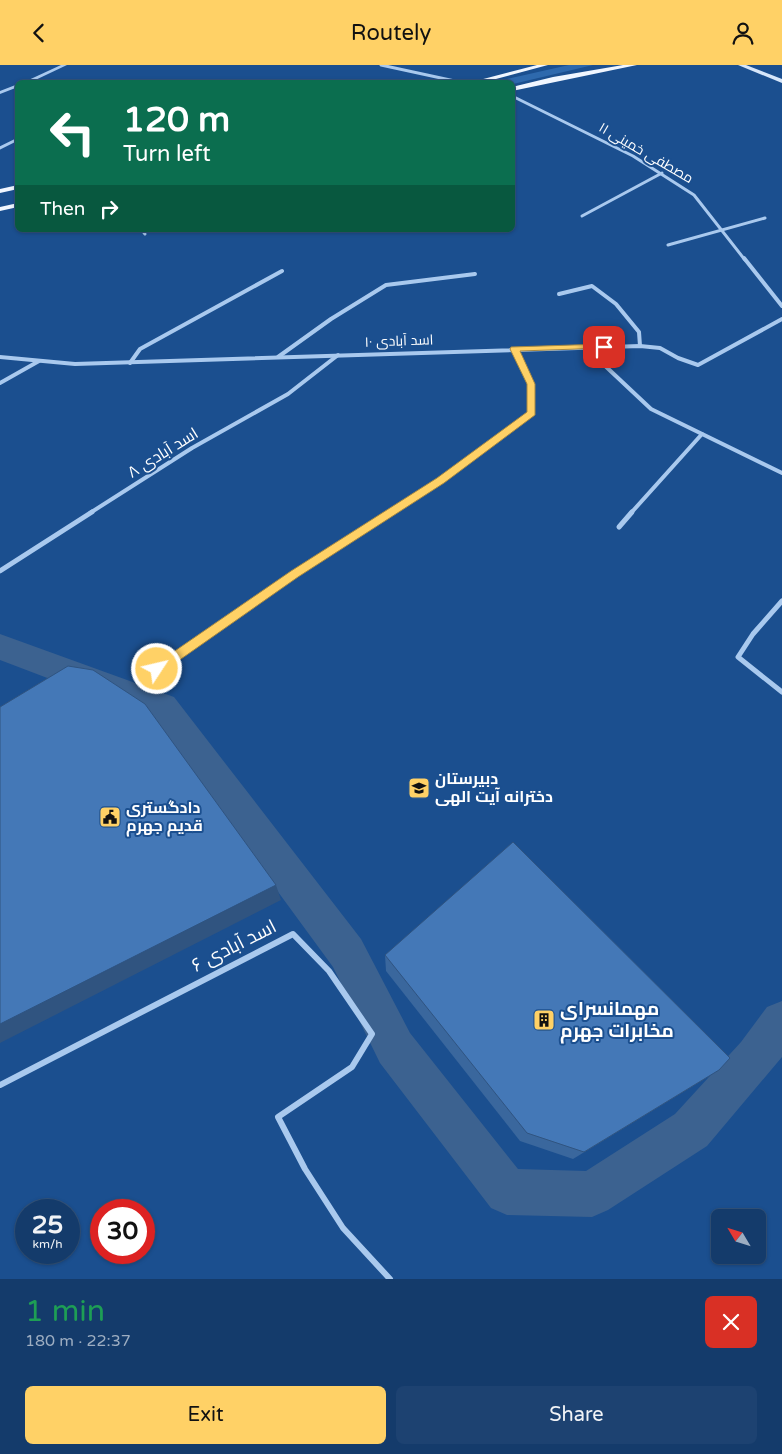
<!DOCTYPE html>
<html lang="en">
<head>
<meta charset="utf-8">
<style>
	body { margin:0; font-family:"Varela Round",Cairo,sans-serif; background:#1d4271; color:#f1f3f6; height:100vh; display:flex; flex-direction:column; font-size:19px; white-space:nowrap }
	* { box-sizing:border-box; margin:0 }
	p { font-size:16px; color:#9dadc1 }
	.icon { flex:none; width:28px; height:28px; fill:none; stroke:currentColor; stroke-width:2; stroke-linecap:round; stroke-linejoin:round }
	.map { position:relative; height:1214px; overflow:hidden }
	.drawer { display:flex; flex-direction:column; background:#143b6b; flex:1 }
	.drawer>* { flex:none }
	.guide { position:absolute; left:15px; top:15px; width:500px; height:152px; border-radius:8px; box-shadow:0 1px 4px #0004,0 0 0 1px #33557e; background:#0b6e4f; color:#fff; overflow:hidden }
	.needle { width:32px; rotate:308deg }
	.buttons { position:absolute; left:711px; top:1144px; display:grid; gap:10px }
	.buttons a { display:grid; place-items:center; width:55px; height:55px; border-radius:8px; background:#143b6b; box-shadow:0 1px 4px #0004,0 0 0 1px #33557e; font-size:25px }
	.speed { position:absolute; left:15px; top:1134px; display:flex; gap:10px; font-size:25px; font-weight:700; text-align:center }
	.speed>* { display:grid; place-content:center; width:65px; height:65px; border-radius:50%; background:#143b6b; box-shadow:0 1px 4px #0004,0 0 0 1px #33557e; line-height:1 }
	.speed small { font-size:12px; font-weight:400 }
	.speed .limit { border:8px solid #d22; background:#fff; color:#111 }
	.pin { position:absolute; display:grid; place-items:center; width:42px; height:42px; color:#fff; margin:-21px; border-radius:10px; box-shadow:0 2px 8px #0006 }
	.me { position:absolute; width:55px; margin:-28px; rotate:55deg; stroke-linejoin:round; filter:drop-shadow(0 0 4px #0008) }
	.turn { display:flex; align-items:center; gap:18px; height:105px; padding:0 25px; font-size:22px }
	.turn .icon { width:65px; height:65px; stroke-width:2.5 }
	.turn b { display:block; font-size:35px; line-height:42px }
	.then { display:flex; align-items:center; height:48px; padding:0 25px; background:#0003; gap:10px; font-size:19px }
	.round { display:grid; place-items:center; flex:none; width:52px; height:52px; border-radius:8px; background:#1d4271 }
	.summary { display:flex; align-items:center; justify-content:space-between; height:85px; padding:0 25px }
	h1 { font-size:30px; font-weight:600; line-height:38px; color:#1e9e55 }
	.button { display:flex; gap:10px; margin-top:auto; padding:10px 25px }
	.button a { flex:1; height:58px; border-radius:8px; background:#ffd166; color:#111; font-size:20px; font-weight:600; line-height:58px; text-align:center }
	.button a+a { background:#1d4271; color:#f1f3f6 }
	header { display:flex; justify-content:space-between; align-items:center; height:65px; padding:0 25px; background:#ffd166; color:#111; font-size:22px; font-weight:600 }
	.map>svg:first-child { display:block }
	.green { fill:#2e69ad }
	.lines { fill:none; stroke-linecap:round; stroke-linejoin:round }
	.canal { fill:#3c6290; fill-rule:evenodd }
	.minor-far3 { stroke:#a9c9ee; stroke-width:3 }
	.minor-far2 { stroke:#a9c9ee; stroke-width:4 }
	.minor-far1 { stroke:#a9c9ee; stroke-width:5 }
	.minor { stroke:#a9c9ee; stroke-width:6 }
	.tertiary { fill:#a9c9ee; fill-rule:evenodd }
	.secondary { fill:#d6e6fa; fill-rule:evenodd }
	.primary { fill:#f0f6ff; fill-rule:evenodd }
	.wall { fill:#3a679d }
	.shaded-wall { fill:#305480 }
	.building { fill:#4478b7; stroke:#305480 }
	.route { fill:#ffd166; stroke:#a68842 }
	.labels { text-anchor:middle; dominant-baseline:central; stroke-width:4; stroke-linejoin:round; paint-order:stroke }
	.far-street-label { font-size:14px; fill:#fff; stroke:#1b4f8f }
	.street-label { font-size:16px; fill:#fff; stroke:#1b4f8f }
	.poi-label { font-size:16px; font-weight:bold; fill:#fff; stroke:#1b4f8f; text-anchor:start }
	.near-street-label { font-size:19px; fill:#fff; stroke:#1b4f8f }
	.near-poi-label { font-size:19px; font-weight:bold; fill:#fff; stroke:#1b4f8f; text-anchor:start }
</style>
</head>
<body>
<header><svg class="icon" aria-label="back" viewBox="0 0 24 24"><path d="M15 5l-7 7 7 7"/></svg>Routely<svg class="icon" aria-label="person" viewBox="0 0 24 24"><circle cx="12" cy="8" r="4"/><path d="M4 21q1-7 8-7t8 7"/></svg></header>
<div class="map">
<svg width="782" height="1214" viewBox="0 0 782 1214">
	<rect width="100%" height="100%" fill="#1b4f8f"/>
	<!-- green -->
	<polygon class="green" points="569,0 593,0 513,19 493,17"/>
	<g class="lines">
		<!-- canal -->
		<polygon class="canal" points="0,569 174,632 361,874 410,968 518,1104 586,1106 675,1049 741,977 767,942 782,936 782,992 707,1081 608,1145 592,1152 507,1150 491,1143 380,998 333,902 150,652 0,595"/>
		<!-- minor-far3 -->
		<g class="minor-far3">
			<polyline points="381,0 464,18"/>
			<polyline points="512,31 633,91 694,130 745,195"/>
			<polyline points="0,83 18,74"/>
			<polyline points="582,151 662,108"/>
			<polyline points="142,165 145,169"/>
			<polyline points="668,180 765,153"/>
		</g>
		<!-- minor-far2 -->
		<g class="minor-far2">
			<polyline points="744,193 782,241"/>
			<polyline points="559,229 592,221 616,239 639,267 640,281"/>
			<polyline points="585,282 651,344 782,408"/>
			<polyline points="0,292 75,299 640,281 660,283 678,293 698,300 782,254"/>
			<polyline points="278,292 331,254 386,220 475,209"/>
			<polyline points="130,298 140,284 282,206"/>
			<polyline points="0,318 39,296"/>
			<polyline points="90,448 192,383 288,329 338,290"/>
			<polyline points="390,448 441,416 532,348 531,319 514,284"/>
			<polyline points="631,448 702,369"/>
		</g>
		<!-- minor-far1 -->
		<g class="minor-far1">
			<polyline points="619,462 632,447"/>
			<polyline points="0,506 92,447"/>
			<polyline points="782,536 753,569 738,592 782,627"/>
			<polyline points="157,604 294,509 392,447"/>
		</g>
		<!-- minor -->
		<polyline class="minor" points="0,1020 293,869 329,906 372,969 352,1002 278,1052 305,1104 343,1163 390,1214"/>
		<!-- tertiary -->
		<g class="tertiary">
			<polygon points="61,0 67,0 29,18 22,18"/>
			<polygon points="18,19 18,22 0,29 0,26"/>
		</g>
		<!-- secondary -->
		<polygon class="secondary" points="738,0 746,0 782,14 782,18"/>
		<!-- primary -->
		<g class="primary">
			<polygon points="537,0 548,0 481,18 468,18"/>
			<polygon points="623,0 637,0 512,26 512,22 553,12"/>
			<polygon points="18,120 18,124 0,128 0,124"/>
			<polygon points="18,138 18,142 0,146 0,142"/>
		</g>
	</g>
	<!-- wall -->
	<polygon class="wall" points="385,890 719,1005 573,1094 520,1076 386,906"/>
	<!-- shaded-wall -->
	<polygon class="shaded-wall" points="276,820 281,835 0,978 0,959"/>
	<!-- building -->
	<g class="building">
		<polygon points="68,601 93,605 145,639 276,820 0,959 0,642"/>
		<polygon points="513,777 730,993 719,1005 584,1087 527,1068 385,890"/>
	</g>
	<!-- route -->
	<polygon class="route" points="604,279 606,280 606,283 520,286 535,319 535,350 444,418 298,512 161,608 153,608 151,604 153,601 291,506 437,413 527,347 527,319 510,284 511,282"/>
	<!-- icons -->
	<defs>
		<g id="school-square" transform="scale(1.125)"><rect x="-9" y="-9" width="18" height="18" rx="4" fill="#ffd166" stroke="#1b4f8f"/><path d="M0-5L7-2L0 1L-7-2ZM-4 1L0 2.5L4 1V4Q0 6-4 4Z" fill="#111"/></g>
		<g id="civic-square" transform="scale(1.125)"><rect x="-9" y="-9" width="18" height="18" rx="4" fill="#ffd166" stroke="#1b4f8f"/><path d="M-.6-6.5H3V-4.5H.6V-3L4-1V1h2V6H-6V1h2V-1L-.6-3ZM-1.2 2.5V6h2.4V2.5Z" fill="#111"/></g>
		<g id="building-square" transform="scale(1.125)"><rect x="-9" y="-9" width="18" height="18" rx="4" fill="#ffd166" stroke="#1b4f8f"/><path d="M-4-6H4V6H1V3H-1V6H-4ZM-2.5-4.3h1.7v1.8h-1.7ZM.8-4.3h1.7v1.8H.8ZM-2.5-1h1.7V.8h-1.7ZM.8-1h1.7V.8H.8Z" fill="#111"/></g>
	</defs>
	<g fill-rule="evenodd">
		<use href="#school-square" x="419" y="723"/>
		<use href="#civic-square" x="110" y="752"/>
		<use href="#building-square" x="544" y="955"/>
	</g>
	<g class="labels">
		<!-- far-street labels -->
		<g class="far-street-label">
			<text transform="translate(646 88) rotate(30)">مصطفی خمینی ۱۱</text>
			<text transform="translate(399 276) rotate(-2)">اسد آبادی ۱۰</text>
		</g>
		<!-- street labels -->
		<g class="street-label">
			<text transform="translate(163 388) rotate(-32)">اسد آبادی ۸</text>
		</g>
		<!-- poi labels -->
		<g class="poi-label">
			<text x="435" y="714">دبیرستان<tspan x="435" dy="18">دخترانه آیت الهی</tspan></text>
			<text x="126" y="743">دادگستری<tspan x="126" dy="18">قدیم جهرم</tspan></text>
		</g>
		<!-- near-street labels -->
		<g class="near-street-label">
			<text transform="translate(234 881) rotate(-27)">اسد آبادی ۶</text>
		</g>
		<!-- near-poi labels -->
		<g class="near-poi-label">
			<text x="560" y="944">مهمانسرای<tspan x="560" dy="22">مخابرات جهرم</tspan></text>
		</g>
	</g>
</svg>
<div class="buttons">
<a><svg class="needle" viewBox="-14 -14 28 28"><path d="M0-13l5 13h-10z" fill="#e53935"/><path d="M0 13l5-13h-10z" fill="#9dadc1"/></svg></a>
</div>
<div class="speed"><div>25<small>km/h</small></div><div class="limit">30</div></div>
<div class="pin" style="left:604px;top:282px;background:#d93025"><svg class="icon" aria-label="arrive" viewBox="0 0 24 24"><path d="M6 21V4h12l-3 4 3 4H6"/></svg></div>
<svg class="me" style="left:157px;top:604px" viewBox="-20 -20 40 40"><circle r="17" fill="#ffd166" stroke="#fff" stroke-width="3"/><path d="M0-11L8 9 0 5-8 9z" fill="#fff"/></svg>
<div class="guide">
<div class="turn"><svg class="icon" aria-label="left" viewBox="0 0 24 24"><path d="M17 20v-9H6M10 6l-5 5 5 5"/></svg><div><b>120 m</b>Turn left</div></div>
<div class="then">Then<svg class="icon" aria-label="right" viewBox="0 0 24 24"><path d="M7 20v-9h11M14 6l5 5-5 5"/></svg></div>
</div>
</div>
<section class="drawer">
<div class="summary"><div><h1>1 min</h1><p>180 m · 22:37</p></div><a class="round" style="background:#d93025;color:#fff"><svg class="icon" aria-label="close" viewBox="0 0 24 24"><path d="M6 6l12 12M18 6L6 18"/></svg></a></div>
<div class="button"><a>Exit</a><a>Share</a></div>
</section>
</body>
</html>
